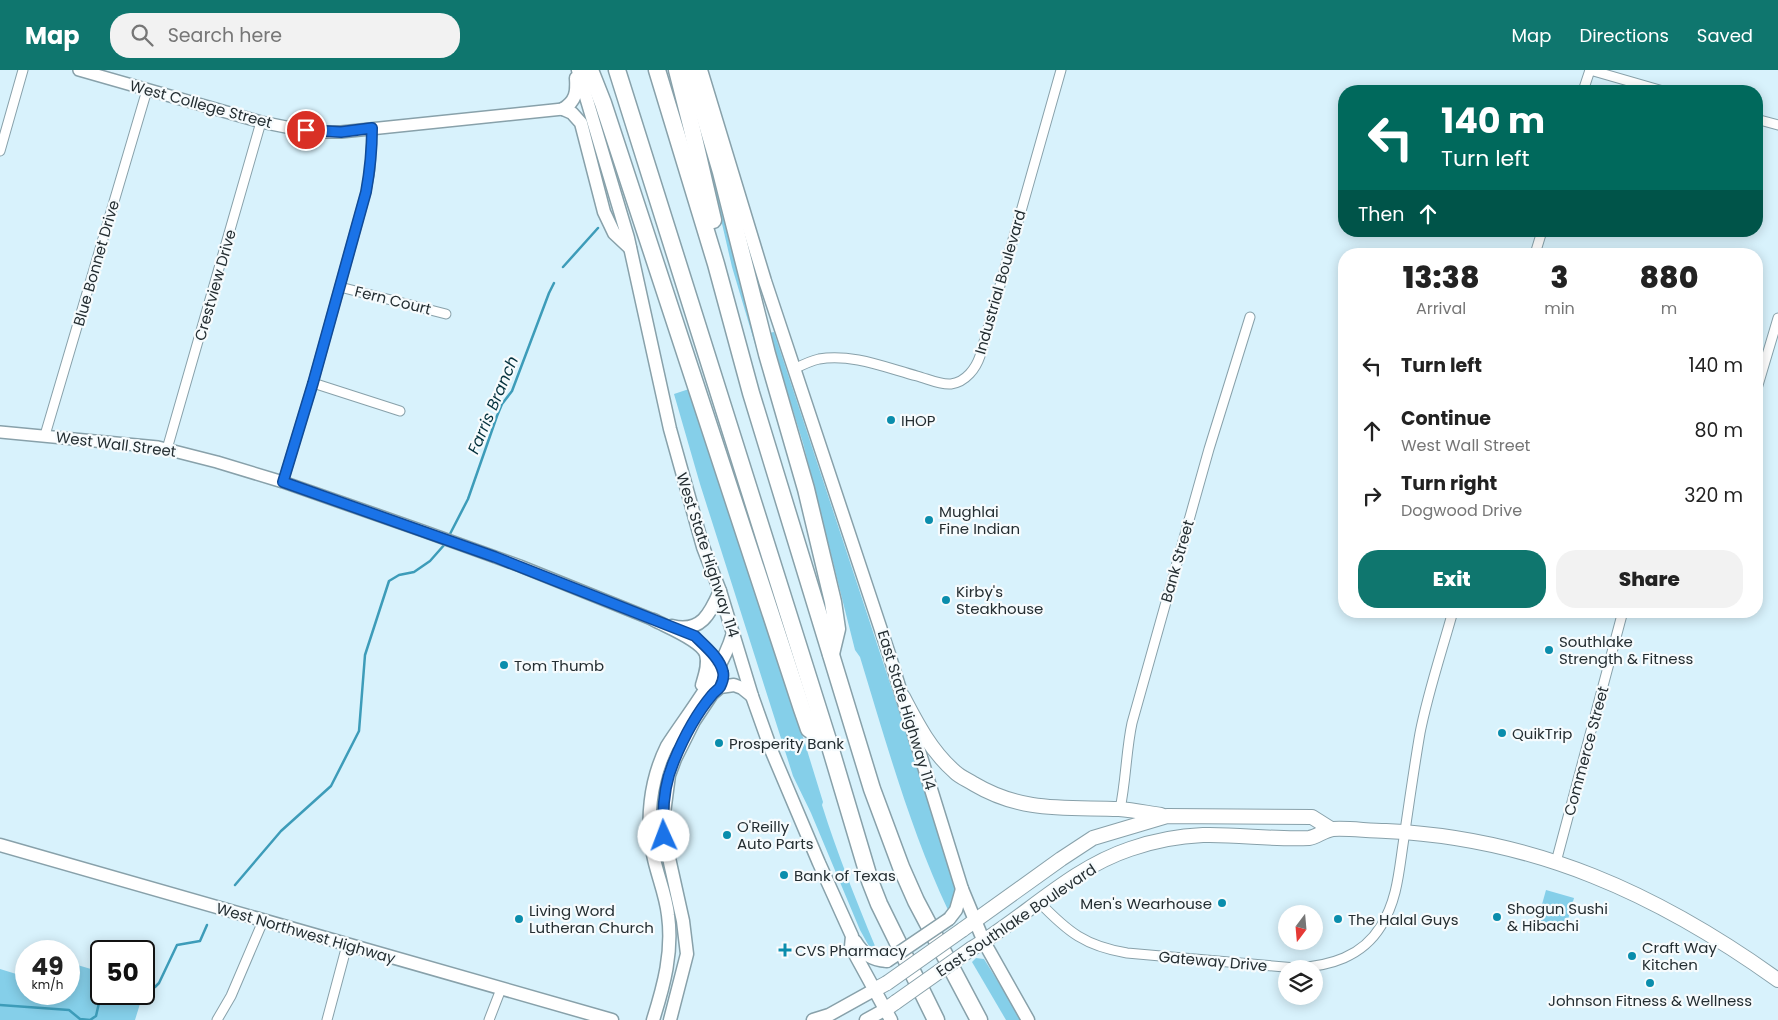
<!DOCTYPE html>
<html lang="en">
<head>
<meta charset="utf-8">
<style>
	body { margin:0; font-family:Poppins,sans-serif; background:#f2f2f2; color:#222; height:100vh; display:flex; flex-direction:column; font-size:19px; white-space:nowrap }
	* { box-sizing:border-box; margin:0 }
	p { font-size:16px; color:#767676 }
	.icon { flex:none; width:28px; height:28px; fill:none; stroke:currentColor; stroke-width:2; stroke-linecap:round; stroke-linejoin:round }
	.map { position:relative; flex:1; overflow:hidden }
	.panel { position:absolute; left:1338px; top:178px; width:425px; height:370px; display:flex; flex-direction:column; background:#fff; border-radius:20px; box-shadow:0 2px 12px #0003 }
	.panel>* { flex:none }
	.banner { position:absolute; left:1338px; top:15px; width:425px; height:152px; border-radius:20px; box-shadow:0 2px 12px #0003; background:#00695c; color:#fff; overflow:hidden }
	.needle { width:32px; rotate:196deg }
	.tools { position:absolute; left:1278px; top:835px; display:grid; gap:10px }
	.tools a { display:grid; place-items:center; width:45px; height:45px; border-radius:50%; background:#fff; box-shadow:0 2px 12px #0003; font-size:25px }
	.speed { position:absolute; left:15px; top:870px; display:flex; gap:10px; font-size:25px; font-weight:700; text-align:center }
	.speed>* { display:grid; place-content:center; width:65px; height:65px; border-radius:50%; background:#fff; box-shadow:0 2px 12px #0003; line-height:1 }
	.speed small { font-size:12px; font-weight:400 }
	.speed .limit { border:2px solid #111; border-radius:8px; background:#fff; color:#111 }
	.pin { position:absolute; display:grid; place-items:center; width:42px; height:42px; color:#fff; margin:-21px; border:2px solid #fff; border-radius:50%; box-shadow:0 1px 5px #0007 }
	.me { position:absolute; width:55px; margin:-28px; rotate:358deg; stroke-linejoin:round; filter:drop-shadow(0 0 4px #0008) }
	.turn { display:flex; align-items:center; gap:18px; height:105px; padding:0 20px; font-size:22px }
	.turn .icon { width:65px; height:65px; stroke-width:2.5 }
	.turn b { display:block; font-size:35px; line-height:42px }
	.then { display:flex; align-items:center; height:48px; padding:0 20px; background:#0003; gap:10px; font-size:19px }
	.eta { display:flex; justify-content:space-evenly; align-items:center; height:85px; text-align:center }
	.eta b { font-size:30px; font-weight:800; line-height:35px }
	.action { display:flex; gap:10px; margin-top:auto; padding:10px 20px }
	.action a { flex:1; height:58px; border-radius:20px; background:#0f766e; color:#fff; font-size:20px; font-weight:800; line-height:58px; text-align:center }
	.action a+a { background:#f2f2f2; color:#222 }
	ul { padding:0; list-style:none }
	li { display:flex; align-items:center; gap:15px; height:65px; padding:0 20px }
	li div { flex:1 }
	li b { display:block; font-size:19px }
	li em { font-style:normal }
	header { display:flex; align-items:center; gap:30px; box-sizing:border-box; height:70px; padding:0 25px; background:#0f766e; color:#fff }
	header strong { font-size:24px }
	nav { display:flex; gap:28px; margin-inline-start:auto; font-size:18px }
	.search { width:350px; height:45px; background:#f2f2f2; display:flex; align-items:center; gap:12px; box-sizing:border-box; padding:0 18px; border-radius:20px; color:#767676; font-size:19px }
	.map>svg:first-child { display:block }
	.green { fill:#85cfe9 }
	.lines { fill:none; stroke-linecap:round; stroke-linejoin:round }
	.stream { stroke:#3d9cb9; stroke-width:2.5 }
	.minor-casing { stroke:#88a1aa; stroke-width:11 }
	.tertiary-casing { stroke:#88a1aa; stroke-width:14 }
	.secondary-casing { stroke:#88a1aa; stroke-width:15 }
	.primary-casing { stroke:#88a1aa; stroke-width:16 }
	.motorway-casing { stroke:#88a1aa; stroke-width:19 }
	.minor { stroke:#fff; stroke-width:9 }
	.tertiary { stroke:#fff; stroke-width:11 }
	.secondary { stroke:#fff; stroke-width:12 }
	.primary { stroke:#fff; stroke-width:14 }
	.motorway { stroke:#fff; stroke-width:16 }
	.secondary-bridge-casing { stroke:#88a1aa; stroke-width:15; stroke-linecap:butt }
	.primary-bridge-casing { stroke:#88a1aa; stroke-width:16; stroke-linecap:butt }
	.secondary-bridge { stroke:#fff; stroke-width:12 }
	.primary-bridge { stroke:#fff; stroke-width:14 }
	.route-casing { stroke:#114b97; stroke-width:12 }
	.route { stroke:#1a73e8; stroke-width:9 }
	.poi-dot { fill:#0a8dac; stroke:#f6fbfd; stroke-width:2 }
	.labels { text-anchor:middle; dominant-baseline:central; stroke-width:4.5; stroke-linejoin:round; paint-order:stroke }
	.street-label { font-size:15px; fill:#242e32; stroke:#f6fbfd }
	.poi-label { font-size:15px; fill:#242e32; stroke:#f6fbfd; text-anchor:start }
	.water-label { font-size:16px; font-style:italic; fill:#03313d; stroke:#f6fbfd }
</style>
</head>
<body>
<header>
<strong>Map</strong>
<div class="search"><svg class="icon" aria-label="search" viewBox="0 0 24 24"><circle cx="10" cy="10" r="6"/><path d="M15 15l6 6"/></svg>Search here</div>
<nav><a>Map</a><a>Directions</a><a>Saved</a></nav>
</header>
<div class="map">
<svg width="1778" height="950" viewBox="0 0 1778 950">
	<rect width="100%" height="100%" fill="#d8f2fc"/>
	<!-- green -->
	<g class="green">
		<polygon points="704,53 797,415 732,197 699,54"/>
		<path d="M774,262L952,801C954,813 960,832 948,840C910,759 886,672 860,587L855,580L803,373L769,263Z"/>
		<path d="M689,319L774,573L823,732L822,735C837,783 856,830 875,876L870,878L860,860L811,743L793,706L700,414L674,324Z"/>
		<polygon points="1546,820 1574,828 1565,860 1537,852"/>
		<polygon points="976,888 984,889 1022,950 1006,950 972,892"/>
		<polygon points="74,894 101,902 101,924 143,924 135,950 0,950 0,899 26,907 26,924 69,924 69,900"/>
	</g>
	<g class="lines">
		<!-- stream -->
		<g class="stream">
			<polyline points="563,197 598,158"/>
			<polyline points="450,464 468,429 497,346 502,334 512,321 549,223 554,213"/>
			<polyline points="235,815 281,761 331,716 359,661 365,585 389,511 399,505 414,502 430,491 445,474"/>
			<polyline points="144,918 155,917 159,913 177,875 200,871 207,855"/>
			<polyline points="0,935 69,940 80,949 90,950 96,946 101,924 103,924"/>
		</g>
		<!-- minor casing -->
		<g class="minor-casing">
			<g id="minor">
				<polyline points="1590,0 1663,21"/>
				<polyline points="1583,21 1590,0"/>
				<polyline points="1756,49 1778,55"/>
				<polyline points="0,81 23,0"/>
				<polyline points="1535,184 1542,161"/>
				<polyline points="340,217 446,244"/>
				<path d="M794,299C802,295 810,291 819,289C851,283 887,298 917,306C928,309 940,315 951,314C966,312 976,298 980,286L1061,0"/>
				<polyline points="313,313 400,341"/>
				<polyline points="1756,322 1778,248"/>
				<polyline points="45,365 147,20"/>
				<polyline points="167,379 261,52"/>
				<polyline points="283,412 313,313 366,122 370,100 372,58"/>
				<path d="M1120,739C1126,711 1126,681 1132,653L1209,379L1250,247"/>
				<polyline points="1556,792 1623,541"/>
				<path d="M1039,832C1068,862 1085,876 1127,883L1296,898C1330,896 1362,887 1381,856C1398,829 1399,799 1404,768C1409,733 1414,698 1420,663C1428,622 1442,581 1453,541"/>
				<polyline points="217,950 231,926 263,851"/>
				<polyline points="327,950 347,875"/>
				<polyline points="489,950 501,919"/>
			</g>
		</g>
		<!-- tertiary casing -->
		<g class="tertiary-casing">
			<g id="tertiary">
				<polyline points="79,0 261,52 291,58 321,62 341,62 563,39"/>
				<polyline points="0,362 158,377 217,392 283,412 423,461 520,496 654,550"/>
			</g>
		</g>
		<!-- secondary casing -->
		<g class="secondary-casing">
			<g id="secondary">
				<polyline points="578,0 628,168 670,359 703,477 720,521 752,626 772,682 819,793 847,855 852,866 851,877 891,950"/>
				<polyline points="701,0 765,211 889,584 962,819 984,872 1028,950"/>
				<polyline points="563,39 572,43 581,53 604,142 614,163 630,178"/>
				<path d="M563,39C576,31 577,22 576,8"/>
				<path d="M654,550C667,557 701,570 706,584C709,594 705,605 702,615"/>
				<path d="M672,556C701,563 710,544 720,521"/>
				<polyline points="0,775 612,950"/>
				<polyline points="949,849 956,840 962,819"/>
				<path d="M855,871C863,884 871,890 887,891"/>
				<path d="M653,950C664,915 673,882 668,845C666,826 658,807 654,789C645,752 650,710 667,676C689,642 722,602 733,563"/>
				<polyline points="670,950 687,884 683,851 665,770 663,751 669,705 675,689 694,651 712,624 720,617 734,615 742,618 752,626"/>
				<polyline points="813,950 829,945 874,920"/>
				<polyline points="866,950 886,939"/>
			</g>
		</g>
		<!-- primary casing -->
		<g class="primary-casing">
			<g id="primary">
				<path d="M903,627C917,654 931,681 955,702C960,707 968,710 974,714C1023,743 1066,737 1119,739C1133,740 1147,743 1161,745"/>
				<polyline points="962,860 1061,789 1093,768 1167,746 1312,747 1331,759"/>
				<path d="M971,879C1024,848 1070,799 1130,779C1153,771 1179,766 1203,765C1238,764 1274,770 1309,768C1317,767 1324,760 1333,759C1350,758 1368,761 1386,761C1535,768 1658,824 1778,910"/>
				<polyline points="874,920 887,913"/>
				<polyline points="886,939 896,932"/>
			</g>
		</g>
		<!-- motorway casing -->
		<g class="motorway-casing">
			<g id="motorway">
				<polyline points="590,0 603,33 802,639 809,659 828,670"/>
				<polyline points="617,0 828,670 870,811 879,834 936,950"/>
				<polyline points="657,0 716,194 751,323 872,719 901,797 916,831 979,950"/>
				<polyline points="677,0 691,55 713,150"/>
				<polyline points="691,0 721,102 767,284 806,419 833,532 837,559 831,584"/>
			</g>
		</g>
		<!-- minor -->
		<use href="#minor" class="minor"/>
		<!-- tertiary -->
		<use href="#tertiary" class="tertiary"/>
		<!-- secondary -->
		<use href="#secondary" class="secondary"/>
		<!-- primary -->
		<use href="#primary" class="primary"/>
		<!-- motorway -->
		<use href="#motorway" class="motorway"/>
		<!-- secondary-bridge casing -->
		<g class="secondary-bridge-casing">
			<polyline id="secondary-bridge" points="887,891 949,849"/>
		</g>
		<!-- primary-bridge casing -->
		<g class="primary-bridge-casing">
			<g id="primary-bridge">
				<polyline points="887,913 962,860"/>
				<polyline points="896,932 971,879"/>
			</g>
		</g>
		<!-- secondary-bridge -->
		<use href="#secondary-bridge" class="secondary-bridge"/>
		<!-- primary-bridge -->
		<use href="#primary-bridge" class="primary-bridge"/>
	</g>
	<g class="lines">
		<!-- route casing -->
		<g class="route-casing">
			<path id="route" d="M306,60L341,62L372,58C372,80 370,100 366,122L313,313L283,412L495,487L695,566C705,576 720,588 723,602C724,606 722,613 720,617C718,620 714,622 712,625C697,643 683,669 674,691C664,714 662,741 664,766"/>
		</g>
		<!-- route -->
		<use href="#route" class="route"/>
	</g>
	<!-- markers -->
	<g class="poi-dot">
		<circle cx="891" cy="350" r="5"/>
		<circle cx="929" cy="450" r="5"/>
		<circle cx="946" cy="530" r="5"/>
		<circle cx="1549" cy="580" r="5"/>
		<circle cx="504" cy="595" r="5"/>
		<circle cx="1502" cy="663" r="5"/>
		<circle cx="719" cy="673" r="5"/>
		<circle cx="727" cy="765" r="5"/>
		<circle cx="784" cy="805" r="5"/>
		<circle cx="1222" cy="833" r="5"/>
		<circle cx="1497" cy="847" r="5"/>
		<circle cx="519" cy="849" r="5"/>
		<circle cx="1338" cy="849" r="5"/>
		<path d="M782.5 872.5h5v5h5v5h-5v5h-5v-5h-5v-5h5z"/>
		<circle cx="1632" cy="886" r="5"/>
		<circle cx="1650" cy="913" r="5"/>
	</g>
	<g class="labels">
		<!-- street labels -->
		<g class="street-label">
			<text transform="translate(201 34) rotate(15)">West College Street</text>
			<text transform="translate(96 193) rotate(-74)">Blue Bonnet Drive</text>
			<text transform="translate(1000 212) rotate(-74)">Industrial Boulevard</text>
			<text transform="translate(215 215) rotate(-74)">Crestview Drive</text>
			<text transform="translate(393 230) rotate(14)">Fern Court</text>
			<text transform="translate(116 374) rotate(7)">West Wall Street</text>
			<text transform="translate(708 485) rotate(72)">West State Highway 114</text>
			<text transform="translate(1177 491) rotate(-74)">Bank Street</text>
			<text transform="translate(907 640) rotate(73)">East State Highway 114</text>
			<text transform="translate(1586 681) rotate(-75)">Commerce Street</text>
			<text transform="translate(1016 850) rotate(-34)">East Southlake Boulevard</text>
			<text transform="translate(306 863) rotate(16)">West Northwest Highway</text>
			<text transform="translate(1213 891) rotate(5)">Gateway Drive</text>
		</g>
		<!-- poi labels -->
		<g class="poi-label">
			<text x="901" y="350">IHOP</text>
			<text x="939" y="441">Mughlai<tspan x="939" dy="17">Fine Indian</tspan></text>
			<text x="956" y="521">Kirby's<tspan x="956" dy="17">Steakhouse</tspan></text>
			<text x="1559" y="571">Southlake<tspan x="1559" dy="17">Strength &amp; Fitness</tspan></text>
			<text x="514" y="595">Tom Thumb</text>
			<text x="1512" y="663">QuikTrip</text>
			<text x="729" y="673">Prosperity Bank</text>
			<text x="737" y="756">O'Reilly<tspan x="737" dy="17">Auto Parts</tspan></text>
			<text x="794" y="805">Bank of Texas</text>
			<text x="1212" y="833" text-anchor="end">Men's Wearhouse</text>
			<text x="1507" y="838">Shogun Sushi<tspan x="1507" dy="17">&amp; Hibachi</tspan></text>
			<text x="529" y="840">Living Word<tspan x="529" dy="17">Lutheran Church</tspan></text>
			<text x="1348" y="849">The Halal Guys</text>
			<text x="1642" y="877">Craft Way<tspan x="1642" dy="17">Kitchen</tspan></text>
			<text x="795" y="880">CVS Pharmacy</text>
			<text x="1650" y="930" text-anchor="middle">Johnson Fitness &amp; Wellness</text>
		</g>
		<!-- water labels -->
		<g class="water-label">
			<text transform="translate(493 335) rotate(-67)">Farris Branch</text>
		</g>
	</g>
</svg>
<div class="tools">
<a><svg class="needle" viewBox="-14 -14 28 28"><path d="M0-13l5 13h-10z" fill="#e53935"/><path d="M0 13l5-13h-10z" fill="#767676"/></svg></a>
<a><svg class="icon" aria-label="layers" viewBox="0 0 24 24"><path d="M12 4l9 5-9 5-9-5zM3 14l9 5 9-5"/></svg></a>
</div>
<div class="speed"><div>49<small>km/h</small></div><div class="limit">50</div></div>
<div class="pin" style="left:306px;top:60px;background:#d93025"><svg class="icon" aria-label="arrive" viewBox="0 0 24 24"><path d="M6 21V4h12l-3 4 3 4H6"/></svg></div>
<svg class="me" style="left:664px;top:766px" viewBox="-20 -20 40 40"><circle r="19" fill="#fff"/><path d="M0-13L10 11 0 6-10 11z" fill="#1a73e8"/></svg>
<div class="banner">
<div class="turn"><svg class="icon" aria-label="left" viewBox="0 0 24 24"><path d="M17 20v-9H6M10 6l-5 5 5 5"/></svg><div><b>140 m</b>Turn left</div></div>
<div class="then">Then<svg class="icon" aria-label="ahead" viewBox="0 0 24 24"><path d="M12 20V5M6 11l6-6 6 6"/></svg></div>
</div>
<section class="panel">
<div class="eta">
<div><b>13:38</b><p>Arrival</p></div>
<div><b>3</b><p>min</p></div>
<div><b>880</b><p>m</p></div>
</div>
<ul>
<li><svg class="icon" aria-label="left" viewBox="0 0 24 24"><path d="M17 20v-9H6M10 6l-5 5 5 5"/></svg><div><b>Turn left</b></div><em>140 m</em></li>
<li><svg class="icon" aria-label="ahead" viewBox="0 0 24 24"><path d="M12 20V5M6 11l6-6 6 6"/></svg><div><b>Continue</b><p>West Wall Street</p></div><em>80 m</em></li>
<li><svg class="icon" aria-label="right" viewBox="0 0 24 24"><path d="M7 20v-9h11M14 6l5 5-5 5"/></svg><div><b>Turn right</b><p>Dogwood Drive</p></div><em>320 m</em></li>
</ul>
<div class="action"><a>Exit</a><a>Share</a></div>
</section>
</div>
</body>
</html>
